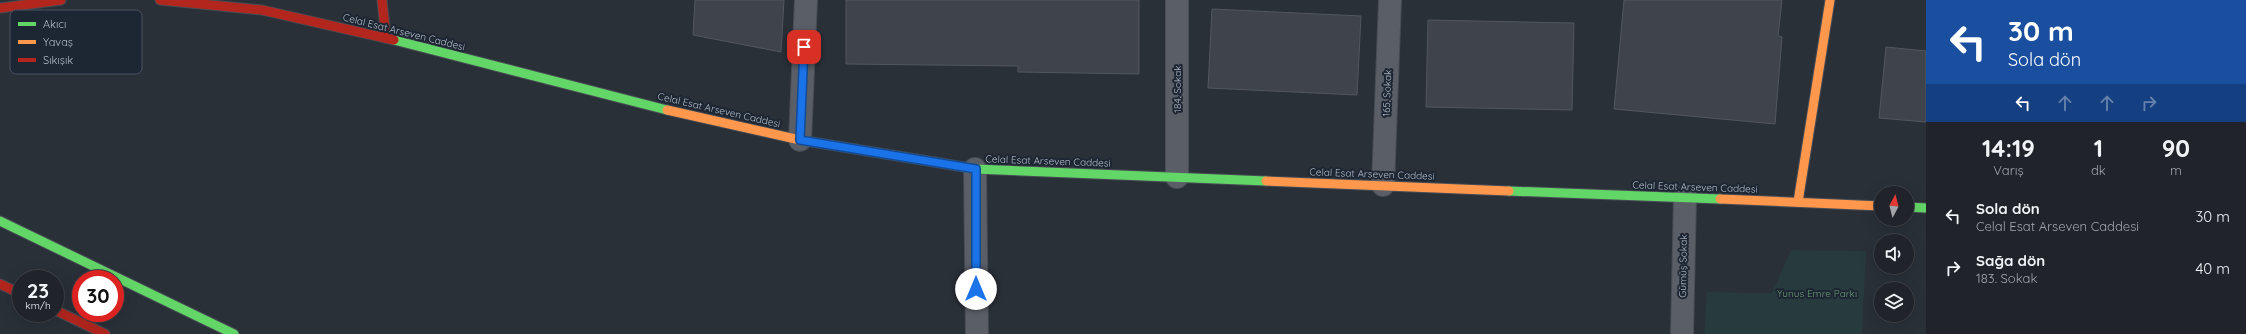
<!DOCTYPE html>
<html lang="tr">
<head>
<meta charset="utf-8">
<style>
	body { margin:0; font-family:Quicksand,sans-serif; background:#2d3036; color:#f1f3f6; height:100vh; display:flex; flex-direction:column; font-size:15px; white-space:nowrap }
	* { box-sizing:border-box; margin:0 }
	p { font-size:13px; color:#a2a4a8 }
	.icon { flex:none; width:22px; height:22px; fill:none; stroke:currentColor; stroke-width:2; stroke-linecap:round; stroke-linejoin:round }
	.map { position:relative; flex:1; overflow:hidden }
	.side { display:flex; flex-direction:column; background:#20242a; width:320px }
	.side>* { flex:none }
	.guide { background:#1a4fa0; color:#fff; overflow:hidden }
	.needle { width:26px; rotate:7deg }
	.fabs { position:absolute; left:1874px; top:186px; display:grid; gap:8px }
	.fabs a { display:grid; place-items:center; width:40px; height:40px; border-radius:50%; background:#20242a; box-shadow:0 4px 16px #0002,0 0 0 1px #3d4147; font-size:20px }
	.speed { position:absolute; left:12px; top:270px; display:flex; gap:8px; font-size:20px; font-weight:700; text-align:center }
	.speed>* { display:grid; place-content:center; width:52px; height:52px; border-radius:50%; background:#20242a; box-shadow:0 4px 16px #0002,0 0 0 1px #3d4147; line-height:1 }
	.speed small { font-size:10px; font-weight:400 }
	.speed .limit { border:6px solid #d22; background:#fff; color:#111 }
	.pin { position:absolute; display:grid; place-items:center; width:34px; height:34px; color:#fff; margin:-17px; border-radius:8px; box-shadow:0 2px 6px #0006 }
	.me { position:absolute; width:44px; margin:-22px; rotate:0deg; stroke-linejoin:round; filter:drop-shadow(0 0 3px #0008) }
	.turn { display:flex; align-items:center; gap:14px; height:84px; padding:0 16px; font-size:18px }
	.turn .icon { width:52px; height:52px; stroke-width:2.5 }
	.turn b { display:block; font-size:28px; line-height:34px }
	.lanes { display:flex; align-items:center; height:38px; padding:0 16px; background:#0003; justify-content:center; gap:20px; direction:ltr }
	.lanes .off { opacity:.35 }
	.eta { display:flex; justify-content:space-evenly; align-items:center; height:68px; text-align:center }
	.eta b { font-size:24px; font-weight:700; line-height:28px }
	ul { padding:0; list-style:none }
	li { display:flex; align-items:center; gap:12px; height:52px; padding:0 16px }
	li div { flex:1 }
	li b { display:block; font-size:15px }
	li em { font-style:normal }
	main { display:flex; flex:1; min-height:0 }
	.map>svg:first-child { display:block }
	.green { fill:#273a3e }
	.building { fill:#3f444c; stroke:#52575f }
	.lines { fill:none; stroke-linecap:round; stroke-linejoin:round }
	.street-casing { stroke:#484c55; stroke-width:24 }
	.fast-casing { stroke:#484c55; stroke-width:11 }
	.slow-casing { stroke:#484c55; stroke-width:11 }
	.jam-casing { stroke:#484c55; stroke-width:11 }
	.street { stroke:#5a5e66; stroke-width:22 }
	.fast { stroke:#63d668; stroke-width:9 }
	.slow { stroke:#ff974d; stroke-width:9 }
	.jam { stroke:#b3261e; stroke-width:9 }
	.route-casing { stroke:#114b97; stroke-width:10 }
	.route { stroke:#1a73e8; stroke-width:7 }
	.labels { text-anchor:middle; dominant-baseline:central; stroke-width:4; stroke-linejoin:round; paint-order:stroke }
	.street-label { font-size:10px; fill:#b4bcc9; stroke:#1d2633 }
	.park-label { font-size:10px; fill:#6b9a76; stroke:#1d2633 }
	.key { fill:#1d2633; stroke:#4a5360; stroke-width:1 }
	.key-label { font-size:11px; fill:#b4bcc9 }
</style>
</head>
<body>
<main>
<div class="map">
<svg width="1926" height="334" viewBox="0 0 1926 334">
	<rect width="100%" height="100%" fill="#2a3038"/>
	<!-- green -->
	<polygon class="green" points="1791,250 1866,251 1862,334 1704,334 1707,292 1772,293"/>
	<!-- building -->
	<g class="building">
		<polygon points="695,0 784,0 781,52 693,35"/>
		<polygon points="846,0 1139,0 1139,74 1018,72 1018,66 846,64"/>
		<polygon points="1624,0 1782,0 1778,36 1782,37 1775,124 1614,109"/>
		<polygon points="1212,9 1361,16 1357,95 1208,88"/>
		<polygon points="1428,20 1574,23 1572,110 1426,107"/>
		<polygon points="1886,47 1926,51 1926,122 1879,118"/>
	</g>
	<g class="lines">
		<!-- street casing -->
		<g class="street-casing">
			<g id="street">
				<polyline points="800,140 806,0"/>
				<polyline points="975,169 977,334"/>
				<polyline points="1177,177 1177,0"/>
				<polyline points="1383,185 1390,0"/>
				<polyline points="1682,334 1685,197"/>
			</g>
		</g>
		<!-- fast casing -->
		<g class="fast-casing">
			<g id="fast">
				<polyline points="394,40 667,110"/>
				<polyline points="934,162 975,169 1266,181"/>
				<polyline points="1509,191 1720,199"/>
				<polyline points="1907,207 1926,208"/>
				<polyline points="0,221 234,334"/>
			</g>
		</g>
		<!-- slow casing -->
		<g class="slow-casing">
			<g id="slow">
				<polyline points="667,110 800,140 934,162"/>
				<polyline points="1266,181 1509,191"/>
				<polyline points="1720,199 1881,206"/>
				<polyline points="1798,202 1830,0"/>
			</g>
		</g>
		<!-- jam casing -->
		<g class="jam-casing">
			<g id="jam">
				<polyline points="160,0 262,10 394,40"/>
				<polyline points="382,0 386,38"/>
				<polyline points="0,8 61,0"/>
				<polyline points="0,284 21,294"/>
				<polyline points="55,310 105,334"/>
			</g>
		</g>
		<!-- street -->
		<use href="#street" class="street"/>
		<!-- fast -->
		<use href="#fast" class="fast"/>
		<!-- slow -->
		<use href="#slow" class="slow"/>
		<!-- jam -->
		<use href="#jam" class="jam"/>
	</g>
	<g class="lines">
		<!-- route casing -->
		<g class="route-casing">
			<polyline id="route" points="804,47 800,140 976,169 976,289"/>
		</g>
		<!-- route -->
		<use href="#route" class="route"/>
	</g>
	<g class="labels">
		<!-- street labels -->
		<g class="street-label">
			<text transform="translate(404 32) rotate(14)">Celal Esat Arseven Caddesi</text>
			<text transform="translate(1177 89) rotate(-90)">184. Sokak</text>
			<text transform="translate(1387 93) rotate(-88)">165. Sokak</text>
			<text transform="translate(719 110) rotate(13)">Celal Esat Arseven Caddesi</text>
			<text transform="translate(1048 161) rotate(2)">Celal Esat Arseven Caddesi</text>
			<text transform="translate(1372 174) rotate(2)">Celal Esat Arseven Caddesi</text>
			<text transform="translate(1695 187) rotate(2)">Celal Esat Arseven Caddesi</text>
			<text transform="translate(1683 266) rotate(-89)">Gümüş Sokak</text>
		</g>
		<!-- park labels -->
		<g class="park-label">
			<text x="1817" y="293">Yunus Emre Parkı</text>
		</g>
	</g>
	<!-- legend -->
	<rect x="10" y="10" width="132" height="64" rx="6" class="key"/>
	<rect x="18" y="22" width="18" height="4" fill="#63d668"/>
	<rect x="18" y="40" width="18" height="4" fill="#ff974d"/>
	<rect x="18" y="58" width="18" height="4" fill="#b3261e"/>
	<g class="key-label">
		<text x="43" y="28">Akıcı</text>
		<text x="43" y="46">Yavaş</text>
		<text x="43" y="64">Sıkışık</text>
	</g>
</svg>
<div class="fabs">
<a><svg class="needle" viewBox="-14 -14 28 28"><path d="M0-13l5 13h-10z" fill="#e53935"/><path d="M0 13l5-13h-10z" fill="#a2a4a8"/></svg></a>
<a><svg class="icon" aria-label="sound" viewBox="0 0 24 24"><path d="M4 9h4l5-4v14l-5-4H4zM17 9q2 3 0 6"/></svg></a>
<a><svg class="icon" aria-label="layers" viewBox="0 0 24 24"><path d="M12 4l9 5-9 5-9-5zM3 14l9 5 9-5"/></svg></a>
</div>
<div class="speed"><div>23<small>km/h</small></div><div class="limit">30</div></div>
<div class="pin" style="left:804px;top:47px;background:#d93025"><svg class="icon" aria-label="arrive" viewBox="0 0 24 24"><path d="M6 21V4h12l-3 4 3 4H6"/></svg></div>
<svg class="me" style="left:976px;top:289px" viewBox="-20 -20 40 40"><circle r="19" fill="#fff"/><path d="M0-13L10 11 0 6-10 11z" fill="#1a73e8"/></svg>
</div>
<section class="side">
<div class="guide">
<div class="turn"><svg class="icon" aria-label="left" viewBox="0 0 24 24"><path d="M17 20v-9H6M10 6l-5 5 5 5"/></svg><div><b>30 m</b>Sola dön</div></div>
<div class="lanes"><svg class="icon" aria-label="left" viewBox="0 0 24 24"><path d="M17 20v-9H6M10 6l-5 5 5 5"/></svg><svg class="icon off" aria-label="ahead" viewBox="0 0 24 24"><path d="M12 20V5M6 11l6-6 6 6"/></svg><svg class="icon off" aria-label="ahead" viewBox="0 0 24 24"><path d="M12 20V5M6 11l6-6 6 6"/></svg><svg class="icon off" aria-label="right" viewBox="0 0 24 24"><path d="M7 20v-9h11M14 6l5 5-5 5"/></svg></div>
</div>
<div class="eta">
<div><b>14:19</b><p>Varış</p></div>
<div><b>1</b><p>dk</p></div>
<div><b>90</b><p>m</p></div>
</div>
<ul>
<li><svg class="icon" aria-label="left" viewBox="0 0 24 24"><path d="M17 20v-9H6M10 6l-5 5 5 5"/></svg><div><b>Sola dön</b><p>Celal Esat Arseven Caddesi</p></div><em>30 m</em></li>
<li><svg class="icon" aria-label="right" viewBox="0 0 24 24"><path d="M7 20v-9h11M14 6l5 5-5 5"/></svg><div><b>Sağa dön</b><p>183. Sokak</p></div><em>40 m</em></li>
</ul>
</section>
</main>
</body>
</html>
